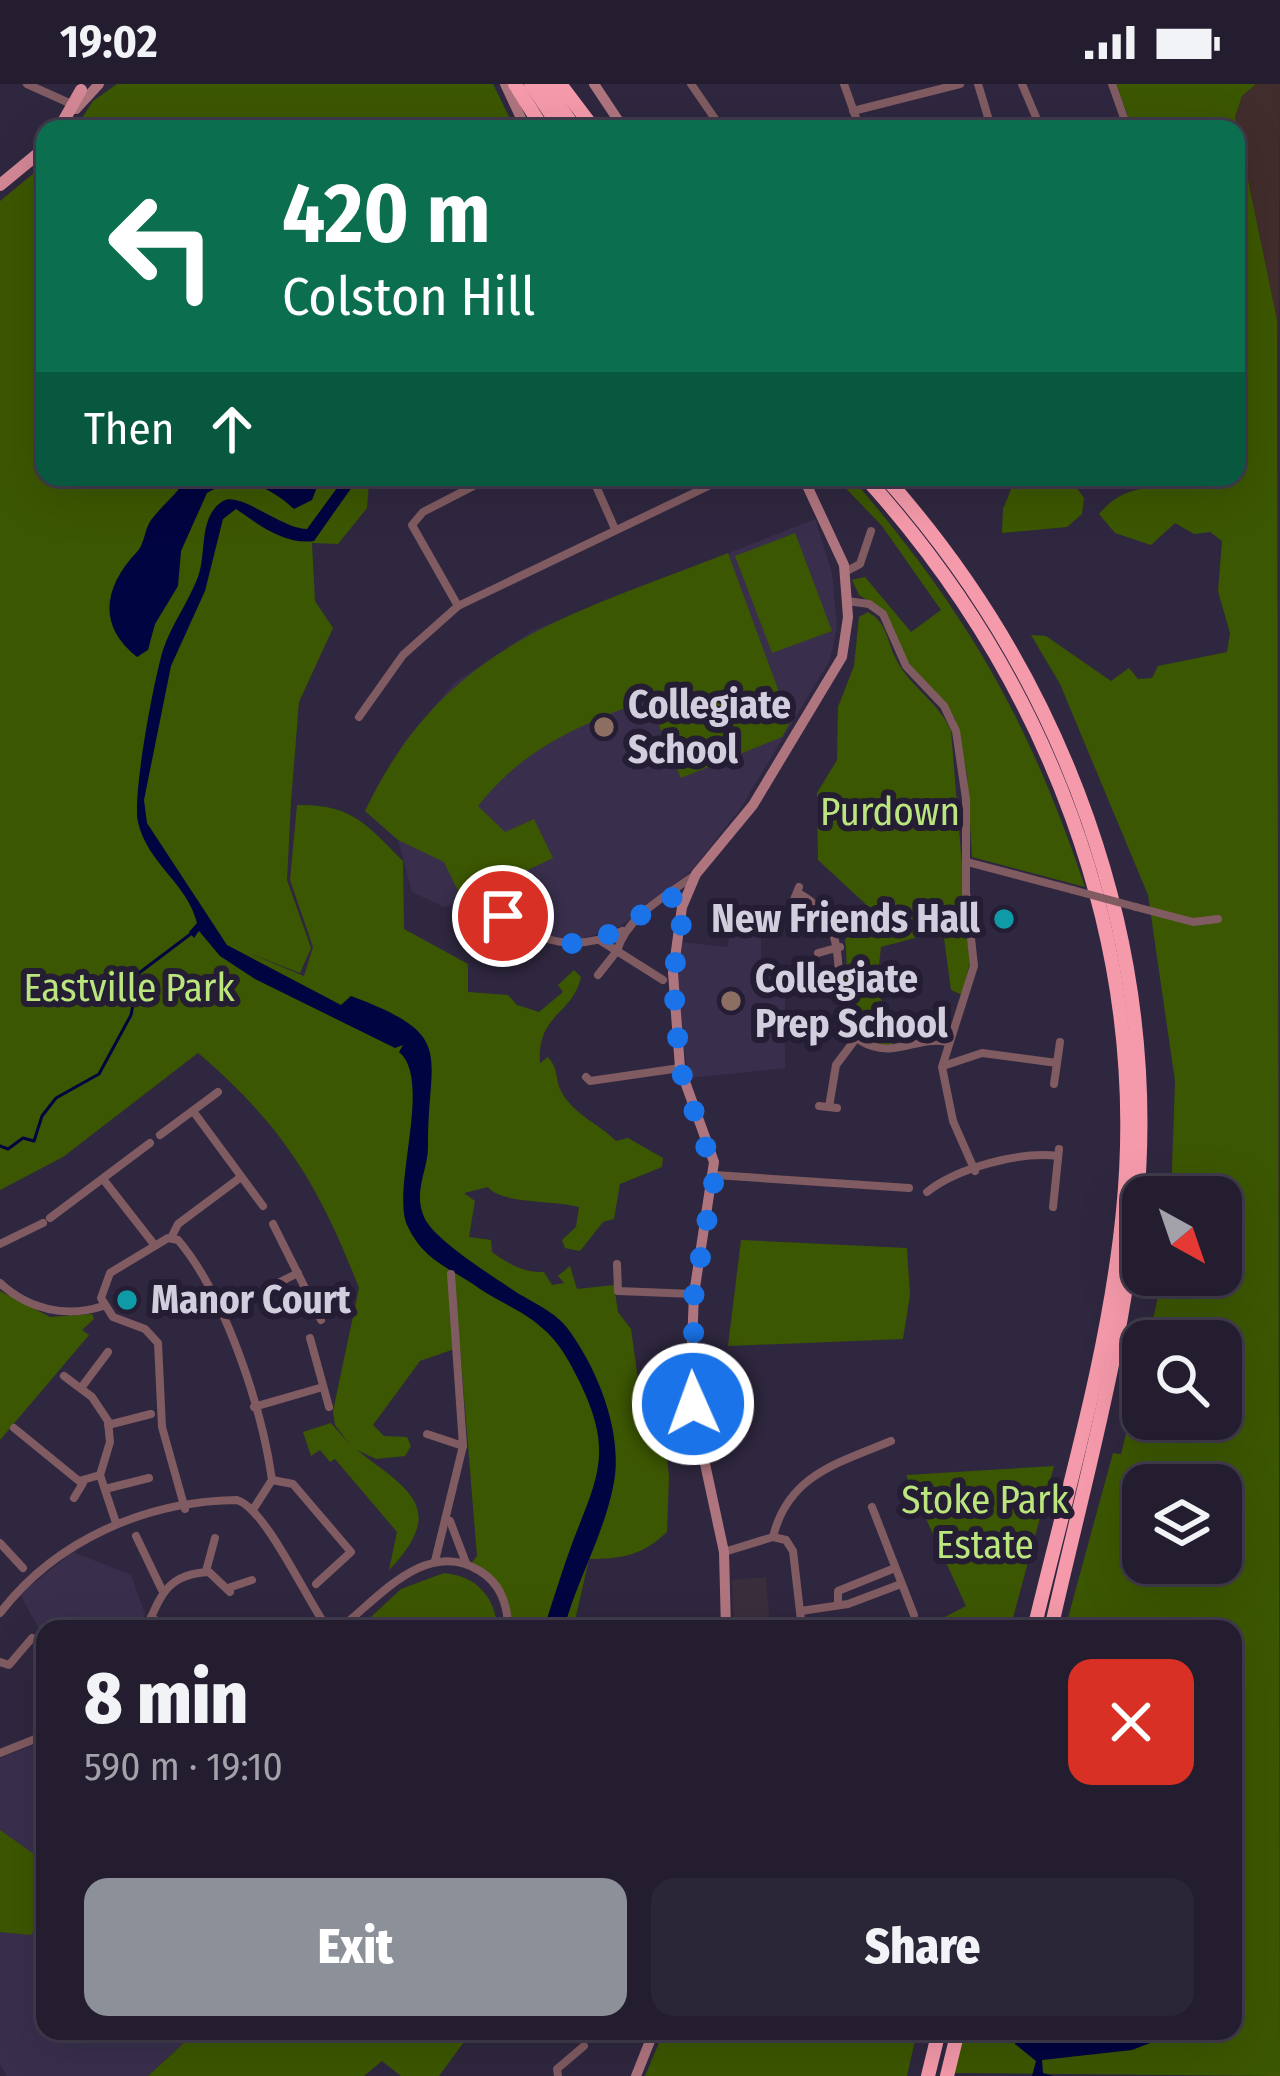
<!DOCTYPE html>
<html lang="en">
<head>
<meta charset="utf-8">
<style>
	body { margin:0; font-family:"Fira Sans Condensed",sans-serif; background:#2b2637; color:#f1f3f6; height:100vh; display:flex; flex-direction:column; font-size:45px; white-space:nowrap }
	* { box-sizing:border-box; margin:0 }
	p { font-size:39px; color:#a3a2aa }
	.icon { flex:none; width:66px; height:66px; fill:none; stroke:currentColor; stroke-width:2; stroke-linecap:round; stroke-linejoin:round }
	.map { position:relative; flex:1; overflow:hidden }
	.panel { position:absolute; left:36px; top:1536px; width:1206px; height:420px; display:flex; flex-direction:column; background:#231d2f; border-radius:24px; box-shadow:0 12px 48px #0002,0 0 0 3px #403b4b }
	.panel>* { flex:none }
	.guide { position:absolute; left:36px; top:36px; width:1209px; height:366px; border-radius:24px; box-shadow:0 12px 48px #0002,0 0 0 3px #403b4b; background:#0b6e4f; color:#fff; overflow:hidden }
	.needle { width:78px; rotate:140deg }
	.buttons { position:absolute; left:1122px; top:1092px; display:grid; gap:24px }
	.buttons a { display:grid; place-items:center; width:120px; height:120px; border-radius:24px; background:#231d2f; box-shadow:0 12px 48px #0002,0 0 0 3px #403b4b; font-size:60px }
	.pin { position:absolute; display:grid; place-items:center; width:102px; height:102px; color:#fff; margin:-51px; border:6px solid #fff; border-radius:50%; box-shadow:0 3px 12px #0007 }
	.me { position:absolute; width:132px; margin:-66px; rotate:358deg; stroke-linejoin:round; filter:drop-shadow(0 0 9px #0008) }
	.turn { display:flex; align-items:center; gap:42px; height:252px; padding:0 48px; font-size:54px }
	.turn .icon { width:156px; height:156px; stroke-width:2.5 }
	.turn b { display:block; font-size:84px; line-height:102px }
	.then { display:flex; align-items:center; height:114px; padding:0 48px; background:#0003; gap:24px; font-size:45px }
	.round { display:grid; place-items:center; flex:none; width:126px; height:126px; border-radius:24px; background:#2b2637 }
	.overview { display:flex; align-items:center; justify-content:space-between; height:204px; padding:0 48px }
	h1 { font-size:72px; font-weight:800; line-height:90px }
	.primary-button { display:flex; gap:24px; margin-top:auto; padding:24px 48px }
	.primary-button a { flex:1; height:138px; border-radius:24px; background:#8c9099; color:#fff; font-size:48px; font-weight:800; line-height:138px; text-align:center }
	.primary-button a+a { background:#2b2637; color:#f1f3f6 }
	.status { display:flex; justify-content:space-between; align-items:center; height:84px; padding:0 60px; background:#231d2f; direction:ltr }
	.status svg { height:33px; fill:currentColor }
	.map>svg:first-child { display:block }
	.commercial { fill:#3b2e3c }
	.built { fill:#392f4d }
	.medical { fill:#412d2c }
	.green { fill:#3c5701; fill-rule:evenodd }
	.water { fill:#000440 }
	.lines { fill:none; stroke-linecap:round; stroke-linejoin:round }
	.stream { stroke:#000440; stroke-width:3 }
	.street { stroke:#805b61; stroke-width:8 }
	.secondary { stroke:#af757f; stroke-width:10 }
	.primary { stroke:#d48896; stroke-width:12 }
	.highway { stroke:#f59aab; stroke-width:14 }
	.street-bridge { stroke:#805b61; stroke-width:8 }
	.route { stroke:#1a73e8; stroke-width:21; stroke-dasharray:0 37.8 }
	.education-dot { fill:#8d6e63; stroke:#251d34; stroke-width:4.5 }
	.culture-dot { fill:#0f9aa8; stroke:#251d34; stroke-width:4.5 }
	.labels { text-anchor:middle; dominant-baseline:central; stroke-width:12; stroke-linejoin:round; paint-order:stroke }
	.poi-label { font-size:39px; font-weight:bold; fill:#d3cede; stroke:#251d34; text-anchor:start }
	.park-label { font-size:39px; fill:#bbe67e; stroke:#251d34 }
</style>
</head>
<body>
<div class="status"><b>19:02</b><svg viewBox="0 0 49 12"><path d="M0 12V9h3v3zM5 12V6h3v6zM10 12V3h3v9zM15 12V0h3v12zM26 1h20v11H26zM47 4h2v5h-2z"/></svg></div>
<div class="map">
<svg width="1280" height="1992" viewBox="0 0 1280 1992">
	<rect width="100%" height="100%" fill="#2f273f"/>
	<!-- commercial -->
	<polygon class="commercial" points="766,1493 770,1545 734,1545 732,1496"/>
	<!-- built -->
	<g class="built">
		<polygon points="815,435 832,489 837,543 830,576 740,725 692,786 621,842 575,857 534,850 504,824 475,817 444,823 412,808 398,756 365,727 405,657 454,599 534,546"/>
		<polygon points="731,847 761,848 761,885 785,885 785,984 689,994 674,906 680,858 727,863"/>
		<polygon points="73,1468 131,1491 145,1530 137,1545 45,1545 45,1556 20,1510"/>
		<polygon points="45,1657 45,1947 197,1947 148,1992 7,1992 0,1980 0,1674"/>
	</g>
	<!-- medical -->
	<polygon class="medical" points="1256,0 1280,0 1278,303 1277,236 1235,33 1242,12"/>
	<!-- green -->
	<g class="green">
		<polygon points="117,0 493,0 515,45 75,45 93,17"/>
		<path d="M1116,0H1256L1242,12L1235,33L1277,236L1280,1992L954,1989L965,1947H1233V1545H1065L1113,1369L1121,1370L1143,1281V1335H1221V1257H1148L1163,1191H1221V1113H1171L1175,997L1148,811L1060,600L1031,551L1046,552L1111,597L1129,584L1138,595L1152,594L1158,582L1227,568L1230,549L1218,507L1222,457L1210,448L1194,450L1175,439L1151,461L1115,449L1099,430C1118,408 1135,404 1163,403L1167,399L1162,393H1236V45H1133ZM1143,1401H1221V1479H1143Z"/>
		<path d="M45,80V393H364L369,400L367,424L338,460L312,459L315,517L333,544L299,618L291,718L287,796L311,864L300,889L246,868L304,892L313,863L290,796L297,721C352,720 366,740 403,777L404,845L468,880V908L508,911L517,921L539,928L563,908L558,901L574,886L581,893C572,932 537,929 540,979L548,973C560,987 554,995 562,1009C576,1032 598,1039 616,1057L628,1054L663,1074L662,1083L620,1100L614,1135L603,1138L580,1167L565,1164L562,1156L576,1143L579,1123C555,1116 500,1120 488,1103L464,1109L475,1117L469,1153L491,1156L492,1168C508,1180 525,1189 544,1188L552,1201L564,1199L558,1192L570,1182L577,1205L614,1201L618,1228L631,1245L642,1324H661L669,1392L667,1448C643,1471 622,1475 589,1475L573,1545H513L502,1505L472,1478L477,1472L460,1263L420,1277L373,1341L384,1352L407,1353L411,1362L405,1372L376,1375L357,1366C407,1405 449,1424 389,1486L397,1448L335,1375L330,1378L320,1366L311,1372L303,1348L331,1339L351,1362L335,1341L333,1327L359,1204C320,1103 283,1041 198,969L63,1073L0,1106V117Z"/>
		<path d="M835,393H851C970,532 1029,637 1085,803L972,773L967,690L955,634L908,578L886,528L859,511L852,496L865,493L911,548L941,526L882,442Z"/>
		<polygon points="1016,393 1069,393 1084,414 1082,430 1067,443 1002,449 1003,425"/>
		<polygon points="795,449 832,547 772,569 735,472"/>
		<path d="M728,469L790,638L782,653L681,694L648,615C580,641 523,664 478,722L505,748L534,735L553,774L463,817L444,778L398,756L365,727C445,558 572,531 728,469Z"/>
		<path d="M868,528C888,539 887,559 897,577C911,604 939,618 951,647L970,879L962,911L951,906L944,854L922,852L881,863L876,908L895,936L892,961C828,960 852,895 845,856L872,826L818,776L817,709L837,676L838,623L854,582L859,533Z"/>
		<polygon points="741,1156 907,1164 910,1211 903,1255 728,1262"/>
		<polygon points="0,1207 50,1233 92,1230 94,1235 82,1246 89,1251 0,1356"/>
		<polygon points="1054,1382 1010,1545 940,1545 939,1536 966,1522 906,1391"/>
		<path d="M444,1489C476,1492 496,1513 497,1545H358L401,1505Z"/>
		<polygon points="0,1746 45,1778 45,1820 31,1851 0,1848"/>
		<polygon points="197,1947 472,1947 439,1992 401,1992 382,1977 364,1992 148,1992"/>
		<polygon points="664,1947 917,1947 907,1992 645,1992"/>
	</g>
	<!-- water -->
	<g class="water">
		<path d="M187,393H321L312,416L294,425C270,403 242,388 207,409L181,467L178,502L155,540L148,566L137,573C96,541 105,502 136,469C145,460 144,446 151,436C163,420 177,411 187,393Z"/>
		<path d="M345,393H359L314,457C285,461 259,441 236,425L223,435L205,507L171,582L144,716L147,739L227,861L341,921L351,912C459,952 427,969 428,1063C428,1087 412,1109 425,1135C436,1157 494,1193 516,1208C532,1218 557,1229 568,1245C597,1284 623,1347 614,1398C605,1449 577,1495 564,1545L545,1541C554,1513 563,1484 573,1457C597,1395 613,1369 582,1303C572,1282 560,1258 541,1243C525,1228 499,1218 480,1205C450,1183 424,1178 407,1141C391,1104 433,996 399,968L403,961L395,964L255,895L220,872L199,847L194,854L189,848L197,839C187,799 147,779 138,738C132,712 154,595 163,566C171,541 188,519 198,493C207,470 198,432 223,417C240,407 282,445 307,445Z"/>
		<polygon points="1014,1947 1225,1947 1208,1955 1179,1948 1132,1966 1042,1976 1043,1989 1053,1992 1032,1992 1036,1977 1015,1960"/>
	</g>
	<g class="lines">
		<!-- stream -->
		<polyline class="stream" points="0,1062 8,1065 23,1054 34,1057 42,1032 56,1014 99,990 131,931 139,889 192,849"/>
		<!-- street -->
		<g class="street">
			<polyline points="27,0 67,18"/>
			<polyline points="691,0 722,45"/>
			<polyline points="844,0 860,45"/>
			<polyline points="978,0 991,43"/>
			<polyline points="1022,0 1041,45"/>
			<polyline points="1112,0 1128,45"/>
			<polyline points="853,27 960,0"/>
			<polyline points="592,393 615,445"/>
			<polyline points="845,488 860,480 871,447"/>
			<polyline points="847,517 869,520 883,530 906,582 944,622 956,647 966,715 966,808 974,882 942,983 953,1037 975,1087"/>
			<polyline points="458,522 412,441 423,428 491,393"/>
			<polyline points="359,633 403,571 458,522 721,396"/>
			<polyline points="967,778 1073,806"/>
			<path d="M800,810C871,850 809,941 872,962C898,971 920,952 947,958"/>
			<polyline points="793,818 799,803"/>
			<polyline points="1136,823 1193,838 1218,835"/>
			<path d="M503,832C542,860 577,868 622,847"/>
			<polyline points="818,869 840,863"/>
			<polyline points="598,891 617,867 601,857"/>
			<path d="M663,896L617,867C627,832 666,812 695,791"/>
			<polyline points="943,982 982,969 1057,979"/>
			<polyline points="586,993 590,997 680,984"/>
			<polyline points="1054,1000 1060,958"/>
			<polyline points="819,1022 837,1024"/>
			<polyline points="829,1023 836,981 857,953"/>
			<polyline points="193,1027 263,1122"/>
			<polyline points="160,1051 218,1008"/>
			<polyline points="715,1091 909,1104"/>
			<polyline points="103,1095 153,1159"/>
			<path d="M927,1108C957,1084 1020,1067 1058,1072"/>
			<polyline points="1053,1123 1059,1065"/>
			<polyline points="50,1134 150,1059"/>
			<polyline points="273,1140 321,1236"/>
			<polyline points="171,1154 178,1140 241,1093"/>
			<polyline points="0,1160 43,1139"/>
			<polyline points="617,1180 618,1207 694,1210"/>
			<path d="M0,1199C29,1226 67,1234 103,1222"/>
			<polyline points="218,1229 298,1189"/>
			<polyline points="310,1254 329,1323"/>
			<polyline points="64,1292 92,1313 108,1337 110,1358 100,1391 116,1439"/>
			<polyline points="81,1304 108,1268"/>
			<polyline points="254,1323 323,1303"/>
			<polyline points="108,1341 151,1330"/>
			<polyline points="14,1344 79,1397 100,1391"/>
			<polyline points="427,1350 463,1362"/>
			<polyline points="272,1396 293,1400 351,1468 316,1500"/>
			<polyline points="105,1405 149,1394"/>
			<polyline points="74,1414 83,1399"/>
			<polyline points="872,1423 914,1531"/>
			<path d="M185,1425L162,1343L158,1259L145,1245L113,1233L101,1214L110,1189L168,1154L178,1156C225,1211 262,1324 272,1396L254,1424"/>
			<polyline points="450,1437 466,1479"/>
			<polyline points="136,1452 162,1506"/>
			<path d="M773,1453C788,1391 838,1379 891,1357"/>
			<polyline points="0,1459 23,1484"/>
			<polyline points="724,1468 773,1453 786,1456 793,1467 802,1545"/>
			<polyline points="435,1477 463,1362 451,1190"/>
			<polyline points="206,1487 215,1454"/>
			<polyline points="228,1504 252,1496"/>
			<polyline points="838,1519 838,1507 895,1484"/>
			<polyline points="801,1527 848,1520 901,1500"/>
			<path d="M0,1529C56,1456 146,1417 237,1416C266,1425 306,1515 328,1545"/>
			<polyline points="151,1533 168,1545"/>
			<path d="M146,1545C161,1511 167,1490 209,1488L230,1508"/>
			<path d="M339,1545C378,1515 426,1453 480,1487C501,1500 508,1521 508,1545"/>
			<polyline points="0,1578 9,1581 32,1554"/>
			<polyline points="0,1669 45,1651"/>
			<polyline points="558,1992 557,1985 584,1962"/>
		</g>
		<!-- secondary -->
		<g class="secondary">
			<polyline points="505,0 526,45"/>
			<polyline points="594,0 624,45"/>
			<polyline points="76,25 99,0"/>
			<polyline points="726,1545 724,1468 696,1338 691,1285 694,1210 714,1078 680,984 673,889 682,823 696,790 753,721 842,573 848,533 844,481 803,393"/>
			<polyline points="636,1992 654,1947"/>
		</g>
		<!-- primary -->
		<g class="primary">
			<polyline points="59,45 81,6"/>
			<polyline points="0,101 45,64"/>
		</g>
		<!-- highway -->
		<g class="highway">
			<polyline points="515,0 543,45"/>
			<polyline points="531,0 561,45"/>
			<polyline points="545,0 575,45"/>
			<polyline points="560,0 594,45"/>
			<path d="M865,393C1045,592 1150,855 1123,1127C1109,1268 1067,1407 1034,1545"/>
			<path d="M885,393C1063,593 1163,858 1136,1127C1122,1268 1082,1407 1051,1545"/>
			<polyline points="928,1992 939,1947"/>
			<polyline points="947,1992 958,1947"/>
		</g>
		<!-- street-bridge -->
		<polyline class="street-bridge" points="1073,806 1136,823"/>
	</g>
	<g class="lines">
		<!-- route -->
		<path class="route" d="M503,832C569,881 608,858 666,812L685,817L673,894L680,984L715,1091L694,1210L693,1320"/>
	</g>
	<!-- markers -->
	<g class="education-dot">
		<circle cx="604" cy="643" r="12"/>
		<circle cx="731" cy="917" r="12"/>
	</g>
	<g class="culture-dot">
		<circle cx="1004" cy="835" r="12"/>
		<circle cx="127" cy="1216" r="12"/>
	</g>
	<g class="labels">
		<!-- poi labels -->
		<g class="poi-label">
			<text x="628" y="621">Collegiate<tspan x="628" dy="45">School</tspan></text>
			<text x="980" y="835" text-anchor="end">New Friends Hall</text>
			<text x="755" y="895">Collegiate<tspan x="755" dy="45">Prep School</tspan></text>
			<text x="151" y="1216">Manor Court</text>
		</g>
		<!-- park labels -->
		<g class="park-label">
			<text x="890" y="728">Purdown</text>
			<text x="129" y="904">Eastville Park</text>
			<text x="985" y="1416">Stoke Park<tspan x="985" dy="45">Estate</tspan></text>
		</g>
	</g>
</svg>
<div class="buttons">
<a><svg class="needle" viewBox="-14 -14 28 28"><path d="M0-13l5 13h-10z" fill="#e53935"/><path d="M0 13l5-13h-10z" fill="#a3a2aa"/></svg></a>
<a><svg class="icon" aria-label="search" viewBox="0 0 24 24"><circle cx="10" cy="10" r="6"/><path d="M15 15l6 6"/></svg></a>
<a><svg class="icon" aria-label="layers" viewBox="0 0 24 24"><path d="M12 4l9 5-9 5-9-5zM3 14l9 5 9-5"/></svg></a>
</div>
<div class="pin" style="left:503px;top:832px;background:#d93025"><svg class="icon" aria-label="arrive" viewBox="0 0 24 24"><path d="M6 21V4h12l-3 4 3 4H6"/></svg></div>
<svg class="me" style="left:693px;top:1320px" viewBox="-20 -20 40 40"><circle r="17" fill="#1a73e8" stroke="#fff" stroke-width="3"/><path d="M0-11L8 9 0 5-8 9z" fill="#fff"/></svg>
<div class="guide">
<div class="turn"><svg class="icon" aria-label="left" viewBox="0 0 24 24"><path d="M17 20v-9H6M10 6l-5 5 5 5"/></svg><div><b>420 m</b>Colston Hill</div></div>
<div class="then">Then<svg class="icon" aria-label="ahead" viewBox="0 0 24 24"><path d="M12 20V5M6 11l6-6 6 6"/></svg></div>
</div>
<section class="panel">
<div class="overview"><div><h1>8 min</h1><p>590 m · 19:10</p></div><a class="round" style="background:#d93025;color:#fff"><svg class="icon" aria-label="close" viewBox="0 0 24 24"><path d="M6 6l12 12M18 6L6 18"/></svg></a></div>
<div class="primary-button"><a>Exit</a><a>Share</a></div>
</section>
</div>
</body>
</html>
